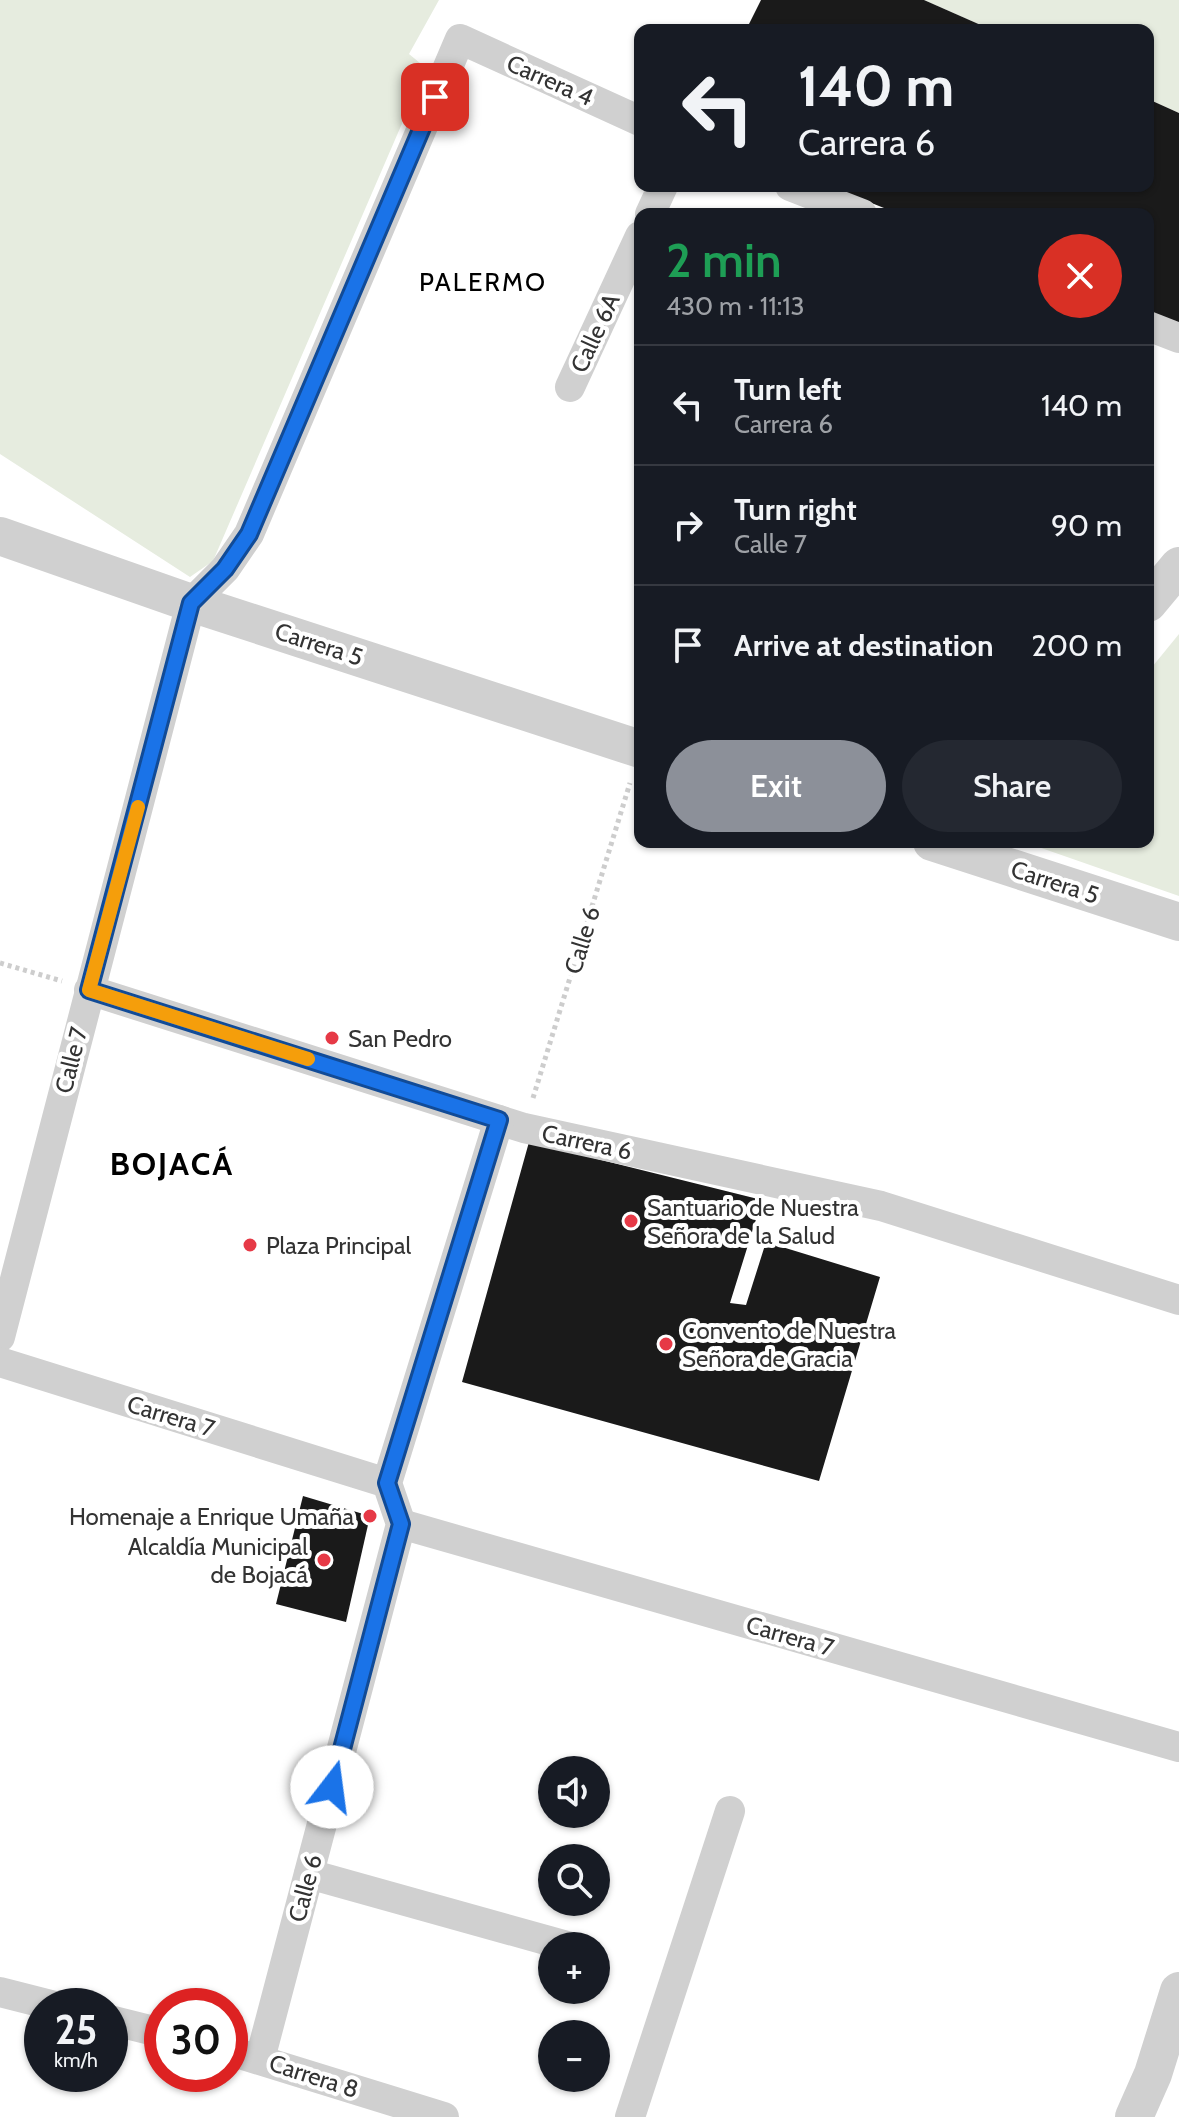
<!DOCTYPE html>
<html lang="en">
<head>
<meta charset="utf-8">
<style>
	body { margin:0; font-family:Cabin,sans-serif; background:#242831; color:#f1f3f6; height:100vh; display:flex; flex-direction:column; font-size:30px; white-space:nowrap }
	* { box-sizing:border-box; margin:0 }
	p { font-size:26px; color:#9ea1a6 }
	.icon { flex:none; width:44px; height:44px; fill:none; stroke:currentColor; stroke-width:2; stroke-linecap:round; stroke-linejoin:round }
	.map { position:relative; flex:1; overflow:hidden }
	.sheet { position:absolute; left:634px; top:208px; width:520px; height:640px; display:flex; flex-direction:column; background:#171b24; border-radius:16px; box-shadow:0 2px 6px #0004 }
	.sheet>* { flex:none }
	.guide { position:absolute; left:634px; top:24px; width:520px; height:168px; border-radius:16px; box-shadow:0 2px 6px #0004; background:#171b24; color:#f1f3f6; overflow:hidden }
	.tools { position:absolute; left:538px; top:1756px; display:grid; gap:16px }
	.tools a { display:grid; place-items:center; width:72px; height:72px; border-radius:50%; background:#171b24; box-shadow:0 2px 6px #0004; font-size:40px }
	.speed { position:absolute; left:24px; top:1988px; display:flex; gap:16px; font-size:40px; font-weight:700; text-align:center }
	.speed>* { display:grid; place-content:center; width:104px; height:104px; border-radius:50%; background:#171b24; box-shadow:0 2px 6px #0004; line-height:1 }
	.speed small { font-size:20px; font-weight:400 }
	.speed .limit { border:12px solid #d22; background:#fff; color:#111 }
	.pin { position:absolute; display:grid; place-items:center; width:68px; height:68px; color:#fff; margin:-34px; border-radius:16px; box-shadow:0 4px 12px #0006 }
	.me { position:absolute; width:88px; margin:-44px; rotate:15deg; stroke-linejoin:round; filter:drop-shadow(0 0 6px #0008) }
	.turn { display:flex; align-items:center; gap:28px; height:168px; padding:0 32px; font-size:36px }
	.turn .icon { width:104px; height:104px; stroke-width:2.5 }
	.turn b { display:block; font-size:56px; line-height:68px }
	.round { display:grid; place-items:center; flex:none; width:84px; height:84px; border-radius:42px; background:#242831 }
	.head { display:flex; align-items:center; justify-content:space-between; height:136px; padding:0 32px }
	h1 { font-size:48px; font-weight:600; line-height:60px; color:#1e9e55 }
	.cta { display:flex; gap:16px; margin-top:auto; padding:16px 32px }
	.cta a { flex:1; height:92px; border-radius:48px; background:#8c9099; color:#fff; font-size:32px; font-weight:600; line-height:92px; text-align:center }
	.cta a+a { background:#242831; color:#f1f3f6 }
	ul { padding:0; list-style:none }
	li { display:flex; align-items:center; gap:24px; height:120px; padding:0 32px; border-top:2px solid #363941 }
	li div { flex:1 }
	li b { display:block; font-size:30px }
	li em { font-style:normal }
	.map>svg:first-child { display:block }
	.green { fill:#e6ecdf }
	.building { fill:#1a1a1a }
	.lines { fill:none; stroke-linecap:round; stroke-linejoin:round }
	.path { stroke:#cdcdcd; stroke-width:5; stroke-dasharray:4 4; stroke-linecap:butt }
	.minor { stroke:#d0d0d0; stroke-width:30 }
	.tertiary { stroke:#d0d0d0; stroke-width:38 }
	.route-casing { stroke:#114b97; stroke-width:20 }
	.route { stroke:#1a73e8; stroke-width:14 }
	.slow { stroke:#f59e0b; stroke-width:14 }
	.poi-dot { fill:#e63946; stroke:#fff; stroke-width:3 }
	.labels { text-anchor:middle; dominant-baseline:central; stroke-width:8; stroke-linejoin:round; paint-order:stroke }
	.street-label { font-size:24px; fill:#333; stroke:#fff }
	.poi-label { font-size:24px; fill:#333; stroke:#fff; text-anchor:start }
	.neighbourhood-label { font-size:26px; letter-spacing:2px; fill:#000; stroke:#fff }
	.district-label { font-size:32px; font-weight:bold; letter-spacing:2px; fill:#000; stroke:#fff }
</style>
</head>
<body>
<div class="map">
<svg width="1179" height="2117" viewBox="0 0 1179 2117">
	<rect width="100%" height="100%" fill="#fff"/>
	<!-- green -->
	<g class="green">
		<polygon points="0,0 439,0 409,54 426,68 213,561 190,577 0,454"/>
		<polygon points="924,0 1179,0 1179,113 1148,99 1148,30 992,30"/>
		<polygon points="1179,634 1179,896 1024,842 1148,842 1148,672"/>
	</g>
	<!-- building -->
	<g class="building">
		<polygon points="761,0 924,0 992,30 746,30"/>
		<polygon points="1148,99 1179,113 1179,325 1148,312 1148,214 899,214 829,186 1148,186"/>
		<polygon points="529,1142 762,1200 730,1303 746,1305 766,1242 880,1277 819,1481 462,1382"/>
		<polygon points="303,1496 370,1516 346,1622 276,1604"/>
	</g>
	<g class="lines">
		<!-- path -->
		<g class="path">
			<polyline points="0,963 62,981"/>
			<polyline points="533,1098 630,783"/>
		</g>
		<!-- minor -->
		<g class="minor">
			<polyline points="790,186 862,214"/>
			<polyline points="650,214 663,186"/>
			<polyline points="1148,326 1179,338"/>
			<polyline points="570,387 640,236"/>
			<polyline points="89,990 524,1128 881,1206 1179,1300"/>
			<polyline points="0,1337 191,603 225,569 249,534 460,39 640,121"/>
			<polyline points="0,1362 387,1483"/>
			<polyline points="401,1524 1179,1747"/>
			<polyline points="309,1874 567,1946"/>
			<polyline points="0,1992 55,2006"/>
			<polyline points="110,2020 162,2033"/>
			<polyline points="230,2051 444,2117"/>
			<polyline points="260,2059 401,1524 387,1483 499,1120"/>
			<polyline points="630,2117 730,1811"/>
		</g>
		<!-- tertiary -->
		<g class="tertiary">
			<polyline points="0,536 191,603 640,749"/>
			<polyline points="1148,603 1179,566"/>
			<polyline points="932,842 1179,922"/>
			<polyline points="1134,2117 1153,2074 1179,1991"/>
		</g>
	</g>
	<g class="lines">
		<!-- route casing -->
		<g class="route-casing">
			<polyline id="route" points="332,1787 401,1524 387,1483 499,1120 89,990 191,603 225,569 249,534 435,97"/>
		</g>
		<!-- route -->
		<use href="#route" class="route"/>
		<!-- slow -->
		<polyline class="slow" points="138,807 89,990 308,1059"/>
	</g>
	<!-- markers -->
	<g class="poi-dot">
		<circle cx="332" cy="1038" r="8"/>
		<circle cx="631" cy="1221" r="8"/>
		<circle cx="250" cy="1245" r="8"/>
		<circle cx="666" cy="1344" r="8"/>
		<circle cx="370" cy="1516" r="8"/>
		<circle cx="324" cy="1560" r="8"/>
	</g>
	<g class="labels">
		<!-- street labels -->
		<g class="street-label">
			<text transform="translate(550 80) rotate(24)">Carrera 4</text>
			<text transform="translate(595 333) rotate(-65)">Calle 6A</text>
			<text transform="translate(319 644) rotate(18)">Carrera 5</text>
			<text transform="translate(1055 882) rotate(18)">Carrera 5</text>
			<text transform="translate(582 940) rotate(-73)">Calle 6</text>
			<text transform="translate(71 1060) rotate(-76)">Calle 7</text>
			<text transform="translate(587 1142) rotate(12)">Carrera 6</text>
			<text transform="translate(171 1416) rotate(17)">Carrera 7</text>
			<text transform="translate(790 1636) rotate(16)">Carrera 7</text>
			<text transform="translate(305 1888) rotate(-75)">Calle 6</text>
			<text transform="translate(314 2076) rotate(18)">Carrera 8</text>
		</g>
		<!-- poi labels -->
		<g class="poi-label">
			<text x="348" y="1038">San Pedro</text>
			<text x="647" y="1207">Santuario de Nuestra<tspan x="647" dy="28">Señora de la Salud</tspan></text>
			<text x="266" y="1245">Plaza Principal</text>
			<text x="682" y="1330">Convento de Nuestra<tspan x="682" dy="28">Señora de Gracia</tspan></text>
			<text x="354" y="1516" text-anchor="end">Homenaje a Enrique Umaña</text>
			<text x="308" y="1546" text-anchor="end">Alcaldía Municipal<tspan x="308" dy="28">de Bojacá</tspan></text>
		</g>
		<!-- neighbourhood labels -->
		<g class="neighbourhood-label">
			<text x="483" y="282">PALERMO</text>
		</g>
		<!-- district labels -->
		<g class="district-label">
			<text x="172" y="1163">BOJACÁ</text>
		</g>
	</g>
</svg>
<div class="tools">
<a><svg class="icon" aria-label="sound" viewBox="0 0 24 24"><path d="M4 9h4l5-4v14l-5-4H4zM17 9q2 3 0 6"/></svg></a>
<a><svg class="icon" aria-label="search" viewBox="0 0 24 24"><circle cx="10" cy="10" r="6"/><path d="M15 15l6 6"/></svg></a>
<a>+</a>
<a>−</a>
</div>
<div class="speed"><div>25<small>km/h</small></div><div class="limit">30</div></div>
<div class="pin" style="left:435px;top:97px;background:#d93025"><svg class="icon" aria-label="arrive" viewBox="0 0 24 24"><path d="M6 21V4h12l-3 4 3 4H6"/></svg></div>
<svg class="me" style="left:332px;top:1787px" viewBox="-20 -20 40 40"><circle r="19" fill="#fff"/><path d="M0-13L10 11 0 6-10 11z" fill="#1a73e8"/></svg>
<div class="guide">
<div class="turn"><svg class="icon" aria-label="left" viewBox="0 0 24 24"><path d="M17 20v-9H6M10 6l-5 5 5 5"/></svg><div><b>140 m</b>Carrera 6</div></div>
</div>
<section class="sheet">
<div class="head"><div><h1>2 min</h1><p>430 m · 11:13</p></div><a class="round" style="background:#d93025;color:#fff"><svg class="icon" aria-label="close" viewBox="0 0 24 24"><path d="M6 6l12 12M18 6L6 18"/></svg></a></div>
<ul>
<li><svg class="icon" aria-label="left" viewBox="0 0 24 24"><path d="M17 20v-9H6M10 6l-5 5 5 5"/></svg><div><b>Turn left</b><p>Carrera 6</p></div><em>140 m</em></li>
<li><svg class="icon" aria-label="right" viewBox="0 0 24 24"><path d="M7 20v-9h11M14 6l5 5-5 5"/></svg><div><b>Turn right</b><p>Calle 7</p></div><em>90 m</em></li>
<li><svg class="icon" aria-label="arrive" viewBox="0 0 24 24"><path d="M6 21V4h12l-3 4 3 4H6"/></svg><div><b>Arrive at destination</b></div><em>200 m</em></li>
</ul>
<div class="cta"><a>Exit</a><a>Share</a></div>
</section>
</div>
</body>
</html>
